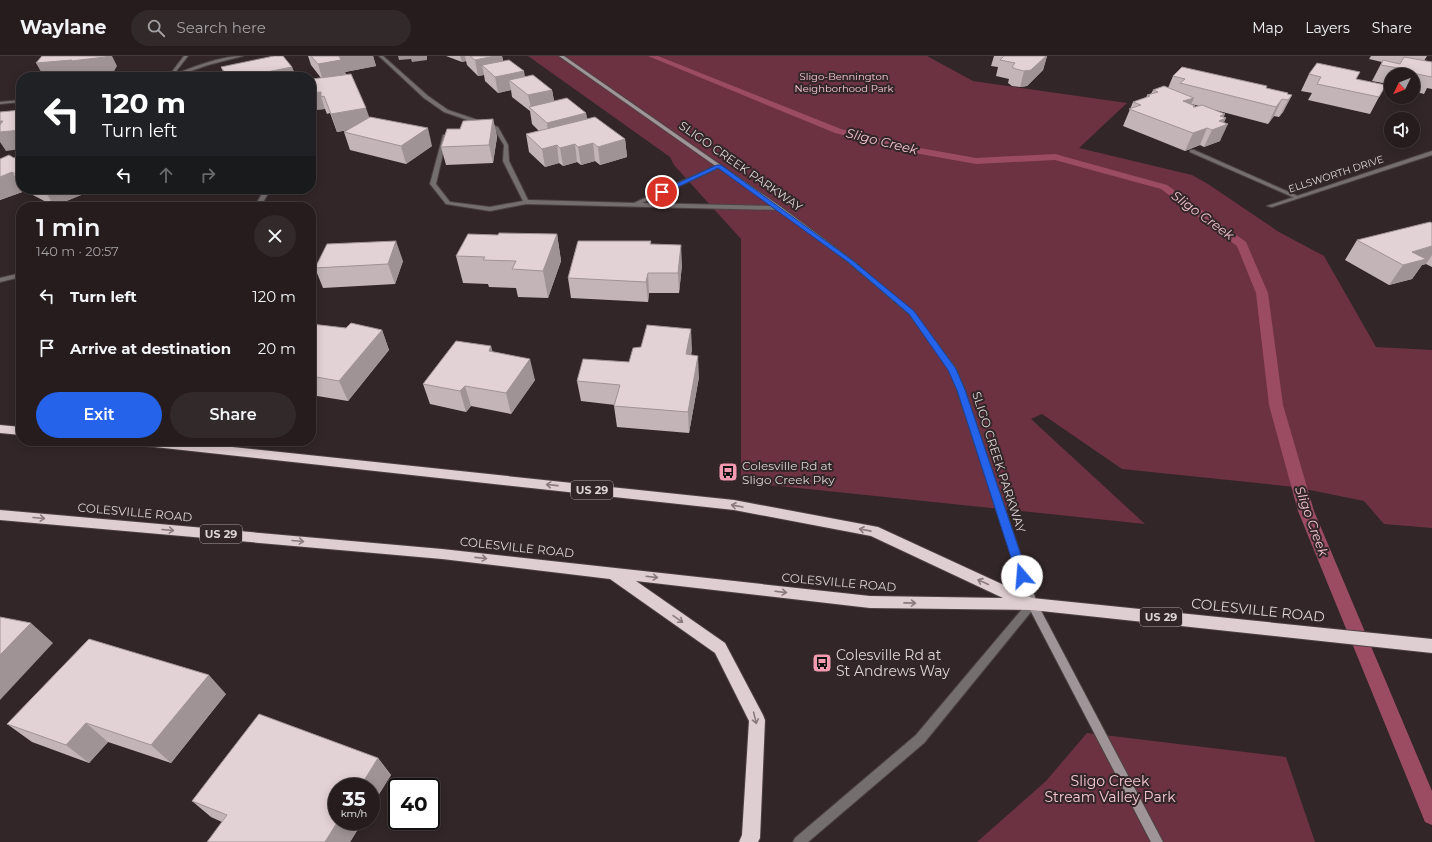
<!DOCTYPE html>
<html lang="en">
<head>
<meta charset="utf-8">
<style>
	body { margin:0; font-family:Montserrat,sans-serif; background:#32292b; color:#f1f3f6; height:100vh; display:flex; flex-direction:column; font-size:15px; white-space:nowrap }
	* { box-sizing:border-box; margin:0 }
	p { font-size:13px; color:#a4a1a4 }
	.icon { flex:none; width:22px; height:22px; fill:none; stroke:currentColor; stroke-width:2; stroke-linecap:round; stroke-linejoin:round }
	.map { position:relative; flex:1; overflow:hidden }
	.panel { position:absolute; left:16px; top:146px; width:300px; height:244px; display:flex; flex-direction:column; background:#261c1e; border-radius:16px; box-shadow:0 2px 10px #0003,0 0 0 1px #423a3c }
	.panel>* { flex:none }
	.guide { position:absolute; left:16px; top:16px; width:300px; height:122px; border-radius:16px; box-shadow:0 2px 10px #0003,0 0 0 1px #423a3c; background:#202124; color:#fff; overflow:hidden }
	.needle { width:26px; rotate:227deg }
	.fabs { position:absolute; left:1384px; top:12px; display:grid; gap:8px }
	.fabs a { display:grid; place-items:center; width:36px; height:36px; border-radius:50%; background:#261c1e; box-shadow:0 2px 10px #0003,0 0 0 1px #423a3c; font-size:20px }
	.speed { position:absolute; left:328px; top:722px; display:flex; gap:8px; font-size:20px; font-weight:700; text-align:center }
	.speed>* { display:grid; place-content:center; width:52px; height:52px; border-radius:50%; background:#261c1e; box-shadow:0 2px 10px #0003,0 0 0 1px #423a3c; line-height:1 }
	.speed small { font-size:10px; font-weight:400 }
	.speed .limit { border:2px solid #111; border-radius:6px; background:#fff; color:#111 }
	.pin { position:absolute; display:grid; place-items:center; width:34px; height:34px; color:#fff; margin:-17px; border:2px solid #fff; border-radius:50%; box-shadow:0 1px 4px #0007 }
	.me { position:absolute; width:44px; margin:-22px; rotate:342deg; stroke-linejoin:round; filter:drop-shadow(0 0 3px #0008) }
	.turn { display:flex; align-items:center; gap:14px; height:84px; padding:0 20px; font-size:18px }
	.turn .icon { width:52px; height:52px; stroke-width:2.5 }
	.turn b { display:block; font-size:28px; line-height:34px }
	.lanes { display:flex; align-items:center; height:38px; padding:0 20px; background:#0003; justify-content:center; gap:20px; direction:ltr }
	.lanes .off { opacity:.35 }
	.round { display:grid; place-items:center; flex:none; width:42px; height:42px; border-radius:21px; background:#32292b }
	.summary { display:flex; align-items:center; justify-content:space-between; height:68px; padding:0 20px }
	h1 { font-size:24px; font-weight:600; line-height:30px }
	.button { display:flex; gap:8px; margin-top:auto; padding:8px 20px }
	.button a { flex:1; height:46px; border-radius:24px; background:#2563eb; color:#fff; font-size:16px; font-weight:600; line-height:46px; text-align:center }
	.button a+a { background:#32292b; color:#f1f3f6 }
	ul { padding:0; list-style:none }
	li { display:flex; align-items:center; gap:12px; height:52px; padding:0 20px }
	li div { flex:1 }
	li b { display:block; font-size:15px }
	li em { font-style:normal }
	header { display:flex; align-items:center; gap:24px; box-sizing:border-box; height:56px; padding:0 20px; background:#261c1e; border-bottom:1px solid #423a3c }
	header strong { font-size:19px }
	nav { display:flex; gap:22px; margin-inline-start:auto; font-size:14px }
	.search { width:280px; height:36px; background:#32292b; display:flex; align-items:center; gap:10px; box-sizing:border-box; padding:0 14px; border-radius:22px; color:#a4a1a4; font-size:15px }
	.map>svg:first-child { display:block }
	.green { fill:#6c3242 }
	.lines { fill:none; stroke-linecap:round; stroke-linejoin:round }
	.stream { fill:#9c4c62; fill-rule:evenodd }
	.lane-casing { stroke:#4d4244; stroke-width:2 }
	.street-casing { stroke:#4d4244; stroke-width:2 }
	.secondary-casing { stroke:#4d4244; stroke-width:2 }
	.highway-casing { stroke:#4d4244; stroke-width:2 }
	.lane { fill:#756e6f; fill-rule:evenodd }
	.street { fill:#756e6f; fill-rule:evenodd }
	.secondary { fill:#9f9497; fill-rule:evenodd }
	.highway { fill:#decdd1; fill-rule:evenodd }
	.wall { fill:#c3b5b7; fill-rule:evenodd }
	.shaded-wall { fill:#9f9395 }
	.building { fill:#e3d2d5; stroke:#9f9395 }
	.oneway { stroke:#887a7c }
	.route { fill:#2563eb; stroke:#184099 }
	.labels { text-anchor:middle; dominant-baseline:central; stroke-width:4; stroke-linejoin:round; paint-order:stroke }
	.far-park-label { font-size:10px; fill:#f8c9d3; stroke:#322628 }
	.far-street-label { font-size:10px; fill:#dcd4d5; stroke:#322628 }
	.shield { fill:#322628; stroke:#a9a0a1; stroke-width:1 }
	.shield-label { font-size:11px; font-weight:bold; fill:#dcd4d5 }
	.street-label { font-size:12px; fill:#dcd4d5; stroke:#322628 }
	.poi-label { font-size:12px; fill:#dcd4d5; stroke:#322628; text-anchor:start }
	.water-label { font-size:13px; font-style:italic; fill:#f3c3cd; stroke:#322628 }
	.near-street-label { font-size:14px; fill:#dcd4d5; stroke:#322628 }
	.near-poi-label { font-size:14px; fill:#dcd4d5; stroke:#322628; text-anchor:start }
	.near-park-label { font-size:14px; fill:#f8c9d3; stroke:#322628 }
</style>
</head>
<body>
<header>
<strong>Waylane</strong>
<div class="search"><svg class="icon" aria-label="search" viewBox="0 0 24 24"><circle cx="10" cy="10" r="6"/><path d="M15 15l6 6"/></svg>Search here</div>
<nav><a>Map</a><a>Layers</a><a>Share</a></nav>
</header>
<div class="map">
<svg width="1432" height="786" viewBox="0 0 1432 786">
	<rect width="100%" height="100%" fill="#322628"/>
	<!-- green -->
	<g class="green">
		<polygon points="528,0 927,0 973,25 1127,47 1079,92 1192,119 1208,128 1279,176 1324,200 1376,291 1432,294 1432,472 1384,468 1364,445 1295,431 1122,413 1042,358 1031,363 1145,468 741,426 741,183 674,109 670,101"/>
		<polygon points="1087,677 1286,701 1315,786 977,786 1046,725"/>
	</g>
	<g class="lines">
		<!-- stream -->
		<polygon class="stream" points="648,0 658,0 841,73 909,90 976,102 1055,98 1167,129 1246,186 1268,237 1283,349 1314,455 1432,735 1432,769 1425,766 1298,455 1269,349 1256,237 1237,190 1161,133 1055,104 976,108 909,96 835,77"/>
		<!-- lane casing -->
		<g class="lane-casing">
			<g id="lane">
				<polygon points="379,0 383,0 428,40 448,54 498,71 508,89 509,105 528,144 634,147 719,108 722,110 721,111 642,147 779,150 782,152 779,154 526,148 490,155 446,148 430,128 443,79 456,77 458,77 458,79 447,80 436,128 450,146 490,151 523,145 503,105 504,89 494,73 444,56 424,42"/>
				<polygon points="1190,94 1194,94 1300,141 1295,142 1190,96"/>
			</g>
		</g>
		<!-- street casing -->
		<g class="street-casing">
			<g id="street">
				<path d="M184,0H188L174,18C195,11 220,0 243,0L208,9L174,21H168Z"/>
				<polygon points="21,44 21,46 0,48 0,46"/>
				<polygon points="1432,95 1432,99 1272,151 1267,150"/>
				<polygon points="265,133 271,133 260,151 254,151"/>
				<polygon points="21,217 21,221 0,226 0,222"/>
				<polygon points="1032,544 1035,545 1037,548 1035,551 924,687 808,786 793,786 795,782 916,679 1029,545"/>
			</g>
		</g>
		<!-- secondary casing -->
		<g class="secondary-casing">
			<polygon id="secondary" points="559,0 564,0 781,151 852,204 913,256 955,311 965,334 1037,547 1163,786 1151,786 1027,548 957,334 949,313 909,258 848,206 777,153"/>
		</g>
		<!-- highway casing -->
		<g class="highway-casing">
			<g id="highway">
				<polygon points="0,369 21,371 21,379 0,377"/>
				<polygon points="130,385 175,385 734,444 878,471 1032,542 1432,583 1432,597 1032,554 870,552 636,525 725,587 763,659 765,664 760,782 758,786 739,786 742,779 749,665 715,597 610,523 442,503 0,464 0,454 442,493 870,540 1003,542 871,480 734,454 136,389 132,388"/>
			</g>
		</g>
		<!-- lane -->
		<use href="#lane" class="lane"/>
		<!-- street -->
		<use href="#street" class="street"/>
		<!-- secondary -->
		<use href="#secondary" class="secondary"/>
		<!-- highway -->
		<use href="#highway" class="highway"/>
	</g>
	<!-- wall -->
	<g class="wall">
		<polygon points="308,0 373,0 376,10 345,16 369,62 432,90 406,108 350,94 344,76 349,74 337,76 330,57 327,58 325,53 313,54 313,25 321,22 311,9"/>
		<polygon points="446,0 502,0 503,5 525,21 552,34 554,45 586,57 587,63 625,83 627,101 600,109 595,105 581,109 577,106 563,110 559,107 545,111 529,96 526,78 539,75 532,68 530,55 512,41 511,34 498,37 485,25 484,19 478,20 467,9 466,5 462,6"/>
		<polygon points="994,0 1047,0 1043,14 1027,30 1020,31 1012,30 1008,27 1009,23 996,20 998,11 991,10"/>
		<polygon points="1371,0 1427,0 1424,5 1432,6 1432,33 1427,32 1424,38 1413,35 1413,19 1391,19 1391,31 1388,30 1388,28 1372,25 1382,6 1369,3"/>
		<polygon points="221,11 292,11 296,21 225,21"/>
		<polygon points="1309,18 1356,23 1379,41 1370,58 1308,44 1312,37 1301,35"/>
		<path d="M1173,20L1266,32L1288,37V39H1292L1283,56L1279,61L1274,60L1268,68L1215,54L1226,62L1224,66L1220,85L1204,91L1200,89L1185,95L1123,70L1133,46L1146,42L1147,39L1151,38L1153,34L1168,32ZM1191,48L1199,50L1195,51H1194L1195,50Z"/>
		<polygon points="493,63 497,81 493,107 446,109 441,91 460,73"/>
		<polygon points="21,99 21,133 96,133 54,150 25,135 0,144 0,103 14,102"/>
		<polygon points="1432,167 1432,211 1426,208 1422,209 1412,223 1389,229 1345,204 1357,184"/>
		<polygon points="557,178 561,205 548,242 518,241 516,232 489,231 488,228 463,227 456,200 498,179"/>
		<polygon points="651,185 651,189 682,209 679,237 649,237 648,246 571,242 568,222"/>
		<polygon points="403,205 395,228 323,232 315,212"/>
		<polygon points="311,268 346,272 382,274 389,294 348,345 311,339"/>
		<polygon points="692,293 691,299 699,321 689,377 617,371 614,350 615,349 581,345 577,325 629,306"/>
		<polygon points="493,296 535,324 511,358 471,350 466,356 430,348 423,328"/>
		<polygon points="226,638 171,707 108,686 89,707 32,686 7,668"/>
		<polygon points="378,702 391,719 371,751 371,731 337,765 363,765 350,786 222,766 211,761 192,745"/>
	</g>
	<!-- shaded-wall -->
	<g class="shaded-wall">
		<polygon points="106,0 112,0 117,10 113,17 83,21 80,21 79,20 69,21 44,21 36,7"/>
		<polygon points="341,0 373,0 376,10 345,16 346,20 323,25 318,8"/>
		<polygon points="398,0 427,0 427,4 412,6 411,3 399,4"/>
		<polygon points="460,0 465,0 466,5 462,6"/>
		<polygon points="490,0 502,0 504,9 482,9 484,19 478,20 475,4"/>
		<polygon points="1046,0 1047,0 1043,14 1027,30 1020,31 1024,15"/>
		<polygon points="292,11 296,21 241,21"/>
		<polygon points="524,15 527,31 509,24 511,34 498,37 495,21"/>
		<polygon points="552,34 555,50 531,52 528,39"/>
		<polygon points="321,36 321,41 325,53 313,54 311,48 311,37"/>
		<polygon points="1292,39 1283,56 1279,61 1288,44"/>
		<polygon points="1194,42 1187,59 1183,45"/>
		<polygon points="1282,43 1274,60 1268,68 1276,51"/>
		<polygon points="366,52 372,69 337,76 331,58"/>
		<polygon points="586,57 588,75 549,85 547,67"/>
		<polygon points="1225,58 1223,63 1226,62 1222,70 1228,68 1220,85 1204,91 1212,74 1220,60"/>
		<polygon points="493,63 497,81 493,107 489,89"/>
		<polygon points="0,65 3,65 21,74 21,93 6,95 0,86"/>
		<polygon points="428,72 432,90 406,108 401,90"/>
		<polygon points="1207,72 1200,89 1185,95 1193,77"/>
		<polygon points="625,83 627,101 600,109 598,91"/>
		<polygon points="593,87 595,105 581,109 578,91"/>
		<polygon points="575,88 577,106 563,110 560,92"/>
		<polygon points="557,89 559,107 545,111 542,93"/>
		<polygon points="12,116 21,130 21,133 23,133 25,135 0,144 0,121"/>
		<polygon points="44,133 96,133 54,150"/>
		<polygon points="557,178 561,205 548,242 543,215"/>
		<polygon points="396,185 403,205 395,228 388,208"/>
		<polygon points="681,189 682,209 679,237 678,217"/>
		<polygon points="1432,190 1432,199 1426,208 1422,209 1412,223 1389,229 1412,196"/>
		<polygon points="648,217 649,237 648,246 646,226"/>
		<polygon points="691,273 692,293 687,319 686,298"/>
		<polygon points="382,274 389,294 348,345 339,325"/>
		<polygon points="491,290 497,311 489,295"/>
		<polygon points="698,300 699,321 689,377 688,356"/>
		<polygon points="530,303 535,324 511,358 506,337"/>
		<polygon points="465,330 471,350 466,356 460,335"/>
		<polygon points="31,567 53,587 0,644 0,599"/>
		<polygon points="209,619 226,638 171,707 151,689"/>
		<polygon points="86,667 108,686 89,707 66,689"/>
		<polygon points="378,702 391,719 371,751 371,731 360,731"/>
		<polygon points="338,765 363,765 350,786 325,786"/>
	</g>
	<!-- building -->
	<g class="building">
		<polygon points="42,0 106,0 105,1 71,5 72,4 36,7"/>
		<polygon points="274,0 283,0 292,11 241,21 228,21 221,11"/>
		<polygon points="311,0 341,0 339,0 341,4 318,8"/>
		<polygon points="470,0 495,0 475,4"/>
		<polygon points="1004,0 1046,0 1031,14 1024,15 1016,13 1012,11 1015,7 1000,4"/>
		<polygon points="1404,1 1432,6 1432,21 1397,14 1398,12 1381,9 1383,4 1400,8"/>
		<polygon points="509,4 524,15 495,21 482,9"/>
		<polygon points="1317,7 1360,16 1356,23 1386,29 1379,41 1317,28 1321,21 1309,18"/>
		<polygon points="1182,11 1267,30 1266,32 1288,37 1287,38 1292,39 1288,44 1282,43 1276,51 1180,27 1185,23 1173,20"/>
		<polygon points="351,18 366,52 331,58 324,40 321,41 321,36 311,37 311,26 313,25 312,23"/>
		<polygon points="533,19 552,34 528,39 509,24"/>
		<polygon points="1164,30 1194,42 1183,45 1195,50 1193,51 1195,51 1202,49 1225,58 1220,60 1226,62 1219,65 1228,68 1212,74 1207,72 1193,77 1129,53 1141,49 1133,46 1150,40 1147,39 1158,36 1153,34"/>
		<polygon points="567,42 586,57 547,67 529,51"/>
		<polygon points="21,54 21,74 0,76 0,69 3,65 0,65 0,56"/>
		<polygon points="370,61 428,72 401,90 344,76"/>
		<polygon points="595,61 625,83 598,91 593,87 578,91 575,88 560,92 557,89 542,93 526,78"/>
		<polygon points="493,63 489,89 441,91 447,73 460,73 463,65"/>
		<polygon points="9,99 14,102 21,99 21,121 12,116 0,121 0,103"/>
		<polygon points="1430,166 1432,167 1432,190 1412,196 1426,203 1403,209 1357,184"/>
		<polygon points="499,177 557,178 543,215 512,213 516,205 483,204 485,201 456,200 468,178 498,179"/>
		<polygon points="396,185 388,208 315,212 327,188"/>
		<polygon points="578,185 651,185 650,188 681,189 678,217 648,217 646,226 568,222"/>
		<polygon points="351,267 382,274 339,325 311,320 311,268 346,272"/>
		<polygon points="647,269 691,273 686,298 698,300 688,356 614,350 620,329 577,325 583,303 629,306 633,292 641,291"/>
		<polygon points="456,285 491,290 489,295 530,303 506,337 465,330 460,335 423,328"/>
		<polygon points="0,561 31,567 0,599"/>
		<polygon points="89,583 209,619 151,689 86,667 66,689 7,668"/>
		<polygon points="259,658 378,702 360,731 337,731 337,765 338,765 325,786 207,786 227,759 192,745"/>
	</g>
	<!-- one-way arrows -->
	<defs><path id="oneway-shaft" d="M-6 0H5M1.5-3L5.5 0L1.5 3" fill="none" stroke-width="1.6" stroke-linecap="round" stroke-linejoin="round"/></defs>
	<g class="oneway">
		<use href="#oneway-shaft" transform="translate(552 429) rotate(-174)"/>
		<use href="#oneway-shaft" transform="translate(737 450) rotate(-170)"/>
		<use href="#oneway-shaft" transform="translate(39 462) rotate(5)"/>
		<use href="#oneway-shaft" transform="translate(168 474) rotate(5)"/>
		<use href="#oneway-shaft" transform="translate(865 474) rotate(-169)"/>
		<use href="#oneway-shaft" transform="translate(298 485) rotate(5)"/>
		<use href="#oneway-shaft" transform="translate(481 502) rotate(6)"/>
		<use href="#oneway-shaft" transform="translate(652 521) rotate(7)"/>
		<use href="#oneway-shaft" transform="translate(983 526) rotate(-155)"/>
		<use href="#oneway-shaft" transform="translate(781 536) rotate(7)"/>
		<use href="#oneway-shaft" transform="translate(910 547) rotate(1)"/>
		<use href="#oneway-shaft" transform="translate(678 563) rotate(35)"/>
		<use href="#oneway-shaft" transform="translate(755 662) rotate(76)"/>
	</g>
	<!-- route -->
	<polygon class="route" points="717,109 721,109 852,204 914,255 956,313 965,334 1028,520 1026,523 1022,524 1019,523 1017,520 957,334 948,314 909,258 848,206 718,112 665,137 659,136"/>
	<!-- icons -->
	<defs>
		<g id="bus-square" transform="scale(1)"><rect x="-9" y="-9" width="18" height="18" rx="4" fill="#f29aaf" stroke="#322628"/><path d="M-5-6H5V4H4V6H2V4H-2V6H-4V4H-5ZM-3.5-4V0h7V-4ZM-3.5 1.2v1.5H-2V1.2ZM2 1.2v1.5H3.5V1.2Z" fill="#111"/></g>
	</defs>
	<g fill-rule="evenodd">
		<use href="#bus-square" x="728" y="416"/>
		<use href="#bus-square" x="822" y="607"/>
	</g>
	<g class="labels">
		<!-- far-park labels -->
		<g class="far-park-label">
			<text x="844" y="20">Sligo-Bennington<tspan x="844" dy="12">Neighborhood Park</tspan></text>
		</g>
		<!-- far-street labels -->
		<g class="far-street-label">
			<text transform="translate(1336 118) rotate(-18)">ELLSWORTH DRIVE</text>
		</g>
		<!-- shield labels -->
		<g class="shield">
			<rect x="571" y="425" width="42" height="18" rx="3"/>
			<rect x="200" y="469" width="42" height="18" rx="3"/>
			<rect x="1140" y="552" width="42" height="18" rx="3"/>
		</g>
		<g class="shield-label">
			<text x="592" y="434">US 29</text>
			<text x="221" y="478">US 29</text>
			<text x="1161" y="561">US 29</text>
		</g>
		<!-- street labels -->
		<g class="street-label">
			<text transform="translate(741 110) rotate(35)">SLIGO CREEK PARKWAY</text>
			<text transform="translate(999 406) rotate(72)">SLIGO CREEK PARKWAY</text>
			<text transform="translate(135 456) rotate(5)">COLESVILLE ROAD</text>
			<text transform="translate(517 491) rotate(6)">COLESVILLE ROAD</text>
			<text transform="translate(839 526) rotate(5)">COLESVILLE ROAD</text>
		</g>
		<!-- poi labels -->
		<g class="poi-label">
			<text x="742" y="409">Colesville Rd at<tspan x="742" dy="14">Sligo Creek Pky</tspan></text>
		</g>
		<!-- water labels -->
		<g class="water-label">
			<text transform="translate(882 85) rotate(14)">Sligo Creek</text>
			<text transform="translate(1203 159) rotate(36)">Sligo Creek</text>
			<text transform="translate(1312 465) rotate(70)">Sligo Creek</text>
		</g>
		<!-- near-street labels -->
		<g class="near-street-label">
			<text transform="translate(1258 554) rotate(6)">COLESVILLE ROAD</text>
		</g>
		<!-- near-poi labels -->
		<g class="near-poi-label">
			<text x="836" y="599">Colesville Rd at<tspan x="836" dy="16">St Andrews Way</tspan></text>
		</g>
		<!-- near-park labels -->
		<g class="near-park-label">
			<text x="1110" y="725">Sligo Creek<tspan x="1110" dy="16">Stream Valley Park</tspan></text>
		</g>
	</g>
</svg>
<div class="fabs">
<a><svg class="needle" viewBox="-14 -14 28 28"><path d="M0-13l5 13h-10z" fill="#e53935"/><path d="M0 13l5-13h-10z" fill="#a4a1a4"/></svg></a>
<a><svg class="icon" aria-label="sound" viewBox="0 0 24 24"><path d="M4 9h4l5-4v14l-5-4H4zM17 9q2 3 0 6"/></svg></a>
</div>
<div class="speed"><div>35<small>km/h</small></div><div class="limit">40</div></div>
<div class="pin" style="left:662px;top:136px;background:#d93025"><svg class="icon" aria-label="arrive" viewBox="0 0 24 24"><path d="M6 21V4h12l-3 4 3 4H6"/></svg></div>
<svg class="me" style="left:1022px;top:520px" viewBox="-20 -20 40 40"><circle r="19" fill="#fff"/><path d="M0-13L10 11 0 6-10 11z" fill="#2563eb"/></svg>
<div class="guide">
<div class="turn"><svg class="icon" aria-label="left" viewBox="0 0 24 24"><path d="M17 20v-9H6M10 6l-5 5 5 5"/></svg><div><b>120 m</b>Turn left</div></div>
<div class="lanes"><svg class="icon" aria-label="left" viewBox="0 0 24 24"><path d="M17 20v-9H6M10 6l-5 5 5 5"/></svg><svg class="icon off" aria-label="ahead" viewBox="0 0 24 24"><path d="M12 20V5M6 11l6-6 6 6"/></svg><svg class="icon off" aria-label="right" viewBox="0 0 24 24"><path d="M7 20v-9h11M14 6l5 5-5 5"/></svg></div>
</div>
<section class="panel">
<div class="summary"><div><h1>1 min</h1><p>140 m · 20:57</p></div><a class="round"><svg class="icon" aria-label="close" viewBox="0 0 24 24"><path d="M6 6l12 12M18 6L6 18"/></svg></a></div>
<ul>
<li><svg class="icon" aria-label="left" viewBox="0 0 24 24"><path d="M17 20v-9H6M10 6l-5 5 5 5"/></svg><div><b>Turn left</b></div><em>120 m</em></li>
<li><svg class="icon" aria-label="arrive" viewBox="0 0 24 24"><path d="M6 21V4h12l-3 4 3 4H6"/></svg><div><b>Arrive at destination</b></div><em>20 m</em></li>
</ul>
<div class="button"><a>Exit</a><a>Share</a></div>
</section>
</div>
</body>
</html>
